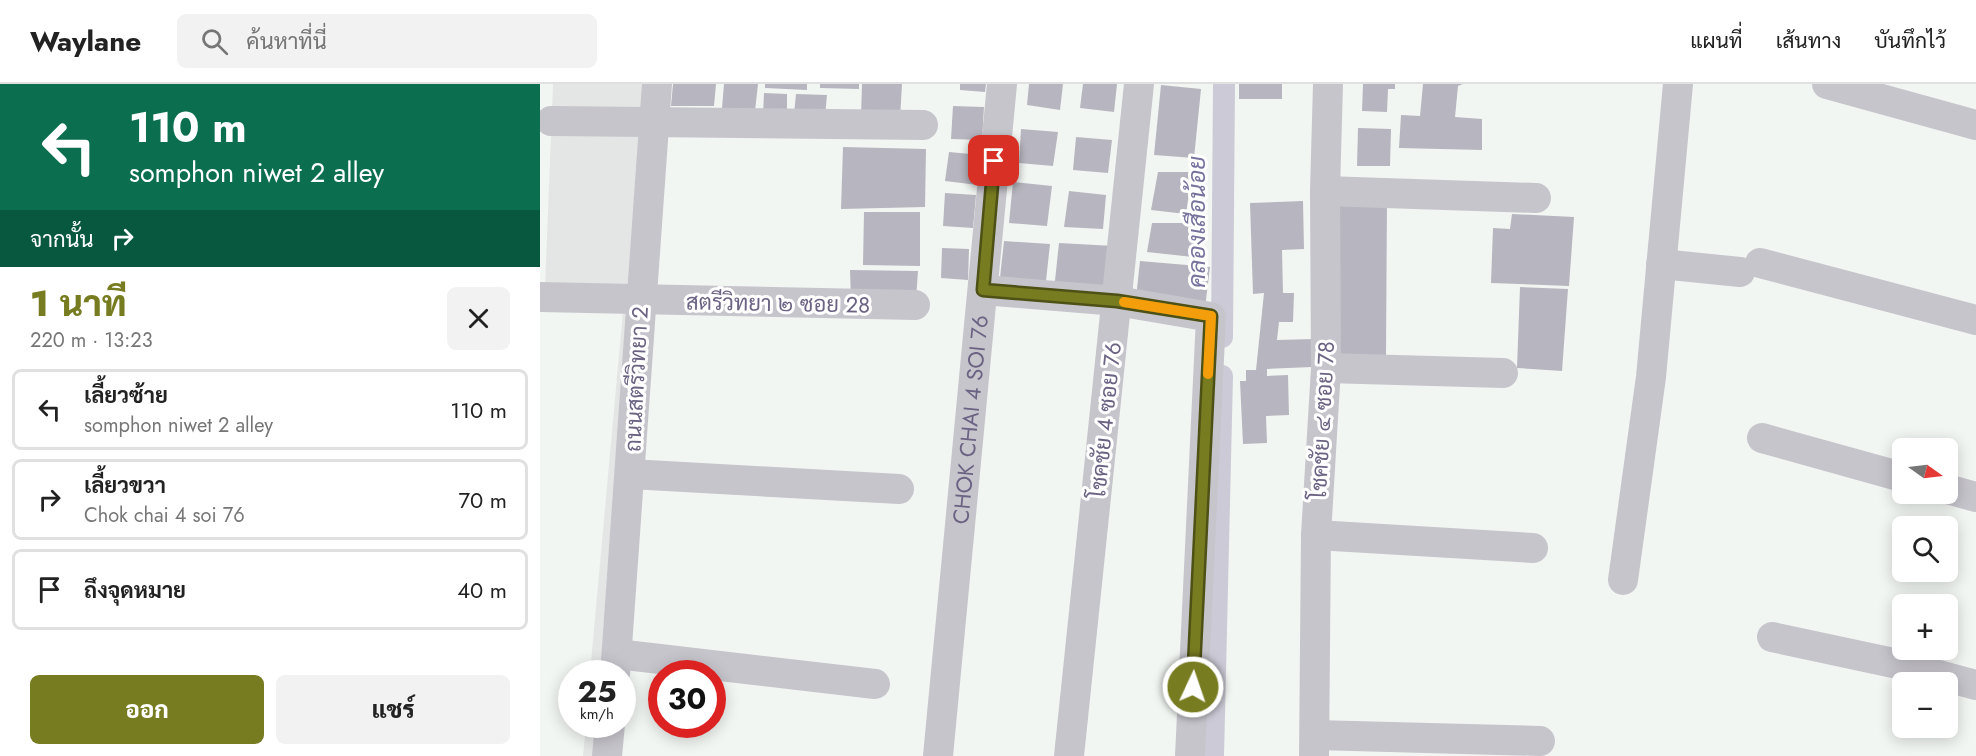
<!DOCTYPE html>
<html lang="th">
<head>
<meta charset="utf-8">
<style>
	body { margin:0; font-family:Jost,Sarabun,sans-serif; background:#f2f2f2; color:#222; height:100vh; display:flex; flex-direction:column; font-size:22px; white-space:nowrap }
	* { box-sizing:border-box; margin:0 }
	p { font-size:20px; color:#767676 }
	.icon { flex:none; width:33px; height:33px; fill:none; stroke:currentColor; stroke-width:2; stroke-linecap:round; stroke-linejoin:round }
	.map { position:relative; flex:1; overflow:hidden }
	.details { display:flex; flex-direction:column; background:#fff; width:540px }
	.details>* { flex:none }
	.banner { background:#0b6e4f; color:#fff; overflow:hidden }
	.needle { width:39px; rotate:104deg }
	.fabs { position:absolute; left:1352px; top:354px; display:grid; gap:12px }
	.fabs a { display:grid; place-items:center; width:66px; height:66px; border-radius:9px; background:#fff; box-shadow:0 3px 15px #0003; font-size:30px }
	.speed { position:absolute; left:18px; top:576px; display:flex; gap:12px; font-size:30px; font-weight:700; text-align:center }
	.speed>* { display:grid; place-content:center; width:78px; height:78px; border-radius:50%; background:#fff; box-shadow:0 3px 15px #0003; line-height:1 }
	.speed small { font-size:15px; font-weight:400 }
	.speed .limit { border:9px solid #d22; background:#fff; color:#111 }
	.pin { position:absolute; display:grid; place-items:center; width:51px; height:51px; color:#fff; margin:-26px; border-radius:12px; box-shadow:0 3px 9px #0006 }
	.me { position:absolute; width:66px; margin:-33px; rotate:3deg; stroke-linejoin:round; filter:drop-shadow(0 0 4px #0008) }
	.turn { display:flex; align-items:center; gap:21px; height:126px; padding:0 30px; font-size:27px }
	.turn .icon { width:78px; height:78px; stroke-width:2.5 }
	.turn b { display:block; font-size:42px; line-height:51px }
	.then { display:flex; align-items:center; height:57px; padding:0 30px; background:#0003; gap:12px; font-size:22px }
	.round { display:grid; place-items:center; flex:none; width:63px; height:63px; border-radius:9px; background:#f2f2f2 }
	.summary { display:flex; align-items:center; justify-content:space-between; height:102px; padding:0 30px }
	h1 { font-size:36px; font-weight:800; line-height:45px; color:#787c20 }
	.button { display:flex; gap:12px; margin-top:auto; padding:12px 30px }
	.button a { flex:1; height:69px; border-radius:9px; background:#787c20; color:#fff; font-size:24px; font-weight:800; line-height:69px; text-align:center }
	.button a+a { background:#f2f2f2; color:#222 }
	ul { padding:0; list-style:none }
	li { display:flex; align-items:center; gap:18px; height:81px; margin:0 12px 9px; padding:0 18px; border:3px solid #e0e0e0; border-radius:9px }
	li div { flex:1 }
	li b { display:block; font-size:22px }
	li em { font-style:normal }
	header { display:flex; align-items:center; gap:36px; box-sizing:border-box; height:84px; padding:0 30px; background:#fff; border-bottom:2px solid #e0e0e0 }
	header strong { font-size:28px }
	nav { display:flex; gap:33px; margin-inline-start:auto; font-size:21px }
	.search { width:420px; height:54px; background:#f2f2f2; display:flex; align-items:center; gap:15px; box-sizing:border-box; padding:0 21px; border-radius:9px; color:#767676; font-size:22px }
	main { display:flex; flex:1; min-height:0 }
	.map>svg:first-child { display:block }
	.built { fill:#e4e6e5 }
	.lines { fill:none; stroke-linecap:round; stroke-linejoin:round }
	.canal { stroke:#cbcad6; stroke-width:22 }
	.building { fill:#b7b5bf }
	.minor { stroke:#c7c5cc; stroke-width:30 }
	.route-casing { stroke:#4e5115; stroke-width:15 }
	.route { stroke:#787c20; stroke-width:10 }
	.slow { stroke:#f59e0b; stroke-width:10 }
	.labels { text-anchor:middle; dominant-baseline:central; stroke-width:6; stroke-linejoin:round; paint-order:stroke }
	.street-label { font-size:22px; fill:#6c6384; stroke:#fff }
	.water-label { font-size:24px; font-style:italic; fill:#76729d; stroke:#fff }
</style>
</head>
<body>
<header>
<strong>Waylane</strong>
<div class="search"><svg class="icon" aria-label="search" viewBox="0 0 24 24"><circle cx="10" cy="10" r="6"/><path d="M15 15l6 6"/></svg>ค้นหาที่นี่</div>
<nav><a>แผนที่</a><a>เส้นทาง</a><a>บันทึกไว้</a></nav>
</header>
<main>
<section class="details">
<div class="banner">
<div class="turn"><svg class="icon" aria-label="left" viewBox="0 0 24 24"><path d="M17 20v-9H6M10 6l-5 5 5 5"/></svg><div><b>110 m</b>somphon niwet 2 alley</div></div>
<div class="then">จากนั้น<svg class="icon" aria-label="right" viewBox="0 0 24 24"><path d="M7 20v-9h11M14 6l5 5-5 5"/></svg></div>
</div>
<div class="summary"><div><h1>1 นาที</h1><p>220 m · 13:23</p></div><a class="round"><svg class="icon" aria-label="close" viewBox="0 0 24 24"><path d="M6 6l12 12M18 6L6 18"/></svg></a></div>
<ul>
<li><svg class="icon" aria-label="left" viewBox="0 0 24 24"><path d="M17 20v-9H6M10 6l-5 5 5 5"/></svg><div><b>เลี้ยวซ้าย</b><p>somphon niwet 2 alley</p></div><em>110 m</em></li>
<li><svg class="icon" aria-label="right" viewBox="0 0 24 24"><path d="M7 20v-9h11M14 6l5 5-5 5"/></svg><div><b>เลี้ยวขวา</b><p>Chok chai 4 soi 76</p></div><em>70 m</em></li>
<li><svg class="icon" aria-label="arrive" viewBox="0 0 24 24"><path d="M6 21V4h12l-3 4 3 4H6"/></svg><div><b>ถึงจุดหมาย</b></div><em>40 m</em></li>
</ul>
<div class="button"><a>ออก</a><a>แชร์</a></div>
</section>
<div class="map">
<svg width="1436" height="672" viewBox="0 0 1436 672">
	<rect width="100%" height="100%" fill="#f2f6f2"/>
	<!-- built -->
	<g class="built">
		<polygon points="13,0 104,0 60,589 50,589 85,205 5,203"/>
		<polygon points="46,641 56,641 53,672 43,672"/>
	</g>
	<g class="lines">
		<!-- canal -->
		<g class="canal">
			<polyline points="682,253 684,0"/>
			<polyline points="673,672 682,292"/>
		</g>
	</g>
	<!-- building -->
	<g class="building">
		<polygon points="133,0 176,0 174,22 131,22"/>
		<polygon points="184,0 218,0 215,27 182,24"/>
		<polygon points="225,0 267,0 267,6 225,4"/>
		<polygon points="280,0 319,0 319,5 280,4"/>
		<polygon points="322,0 362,0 360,35 321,33"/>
		<polygon points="420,0 446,0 445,8 420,6"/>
		<polygon points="489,0 523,0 520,26 487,21"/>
		<polygon points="543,0 577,0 574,28 540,24"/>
		<rect x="699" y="0" width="43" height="15"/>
		<polygon points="823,0 855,0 855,5 848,5 847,28 822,27"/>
		<polygon points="883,0 923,0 918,2 915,33 942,35 942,66 859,64 861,31 880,32"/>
		<polygon points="621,1 661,5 654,74 614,71"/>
		<polygon points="224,9 247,10 247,32 223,31"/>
		<polygon points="256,10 287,11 285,32 254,30"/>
		<polygon points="413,22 444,23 442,56 411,55"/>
		<polygon points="818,44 851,45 850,82 817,82"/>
		<polygon points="481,45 518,48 513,82 479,79"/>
		<polygon points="536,53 572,56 568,89 533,86"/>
		<polygon points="303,63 386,65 385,123 301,125"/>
		<polygon points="409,68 441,71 438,101 405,97"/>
		<polygon points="618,88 652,88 646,130 611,126"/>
		<polygon points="473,98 512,102 507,142 469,139"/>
		<polygon points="529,107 566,111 563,145 524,143"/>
		<polygon points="405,109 436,111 433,144 403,142"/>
		<polygon points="794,114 847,115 846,271 800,271"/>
		<polygon points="763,117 764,165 742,166 743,209 754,209 753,238 739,238 737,256 774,255 772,283 727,285 727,292 748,291 749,331 726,332 727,359 703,360 700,297 706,297 706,286 716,286 724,209 713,210 710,119"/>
		<polygon points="324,128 380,128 380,182 323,181"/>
		<polygon points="972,130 1034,133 1029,202 951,199 953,144 970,145"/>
		<polygon points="612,139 661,139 653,173 607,168"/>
		<polygon points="464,157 510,160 505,206 459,203"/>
		<polygon points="519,159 574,162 569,211 514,206"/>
		<polygon points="402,164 429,165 428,196 401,194"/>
		<polygon points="600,177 670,183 665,224 596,214"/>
		<polygon points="310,186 378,187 376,215 311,216"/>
		<polygon points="980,203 1028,205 1022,287 977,284"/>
	</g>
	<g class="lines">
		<!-- minor -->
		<g class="minor">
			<polyline points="1287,0 1436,41"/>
			<polyline points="11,37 383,41"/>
			<polyline points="785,107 996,114"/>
			<polyline points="1220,179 1436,236"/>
			<polyline points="1121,180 1200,188"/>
			<polyline points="443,206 577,217 671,233 650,672"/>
			<polyline points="0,213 375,221"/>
			<polyline points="786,284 963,289"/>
			<polyline points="1222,354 1362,393"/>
			<polyline points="90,390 359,405"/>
			<polyline points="1407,405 1436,413"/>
			<polyline points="776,451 993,464"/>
			<polyline points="1083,496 1111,293 1138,0"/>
			<polyline points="1232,553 1358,580 1436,601"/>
			<polyline points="77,570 335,600"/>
			<polyline points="75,590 117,0"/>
			<polyline points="775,651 1000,657"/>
			<polyline points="67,672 70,640"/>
			<path id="s1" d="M398,672L462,0"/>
			<polyline points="529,672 599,0"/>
			<polyline points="774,672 776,451 786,284 785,107 788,0"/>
		</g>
	</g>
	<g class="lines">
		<!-- route casing -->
		<g class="route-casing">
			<polyline id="route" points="454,77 443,206 577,217 671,232 653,603"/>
		</g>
		<!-- route -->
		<use href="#route" class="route"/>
		<!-- slow -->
		<polyline class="slow" points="584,218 671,232 668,290"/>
	</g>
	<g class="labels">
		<!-- street labels -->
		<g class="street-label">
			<text transform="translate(238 219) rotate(1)">สตรีวิทยา ๒ ซอย 28</text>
			<text transform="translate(96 295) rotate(-87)">ถนนสตรีวิทยา 2</text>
			<text stroke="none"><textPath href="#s1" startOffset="338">CHOK CHAI 4 SOI 76</textPath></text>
			<text transform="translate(565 336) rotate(-84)">โชคชัย 4 ซอย 76</text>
			<text transform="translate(782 336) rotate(-87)">โชคชัย ๔ ซอย 78</text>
		</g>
		<!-- water labels -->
		<g class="water-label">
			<text transform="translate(656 138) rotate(-90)">คลองเสือน้อย</text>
		</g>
	</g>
</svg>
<div class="fabs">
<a><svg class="needle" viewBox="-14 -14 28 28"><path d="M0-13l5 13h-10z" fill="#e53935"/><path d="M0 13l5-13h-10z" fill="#767676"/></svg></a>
<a><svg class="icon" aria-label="search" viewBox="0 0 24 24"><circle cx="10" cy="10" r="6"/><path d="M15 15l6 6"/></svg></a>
<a>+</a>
<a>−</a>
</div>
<div class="speed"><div>25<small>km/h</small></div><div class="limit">30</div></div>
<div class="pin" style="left:454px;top:77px;background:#d93025"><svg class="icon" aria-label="arrive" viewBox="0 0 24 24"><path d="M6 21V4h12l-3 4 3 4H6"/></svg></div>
<svg class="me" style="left:653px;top:603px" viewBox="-20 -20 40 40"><circle r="17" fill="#787c20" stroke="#fff" stroke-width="3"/><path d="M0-11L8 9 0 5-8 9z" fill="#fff"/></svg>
</div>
</main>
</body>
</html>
